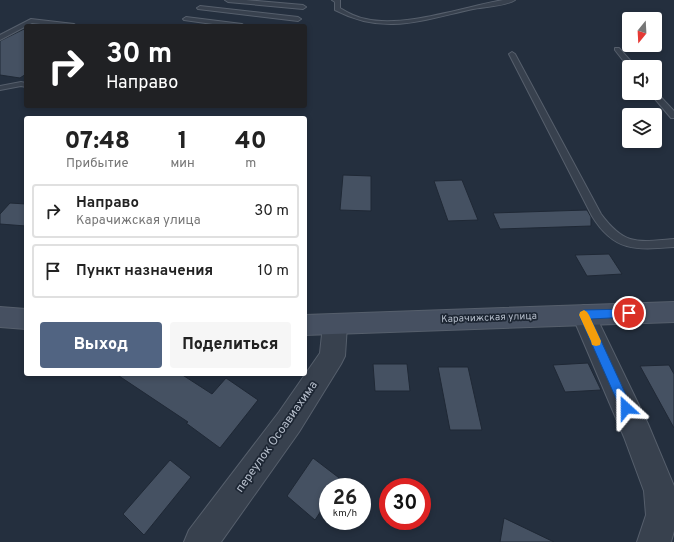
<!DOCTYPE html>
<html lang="ru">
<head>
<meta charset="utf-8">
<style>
	body { margin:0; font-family:Overpass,sans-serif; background:#f6f6f6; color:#222; height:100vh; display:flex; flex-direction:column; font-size:15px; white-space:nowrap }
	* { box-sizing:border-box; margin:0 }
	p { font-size:13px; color:#767676 }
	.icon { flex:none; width:22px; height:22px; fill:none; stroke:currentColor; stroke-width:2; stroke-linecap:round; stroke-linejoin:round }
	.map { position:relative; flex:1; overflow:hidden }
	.side { position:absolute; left:24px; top:116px; width:283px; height:260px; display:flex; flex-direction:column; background:#fff; border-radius:4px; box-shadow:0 2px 6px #0003 }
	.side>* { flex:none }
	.top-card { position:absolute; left:24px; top:24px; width:283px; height:84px; border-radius:4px; box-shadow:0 2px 6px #0003; background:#202124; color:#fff; overflow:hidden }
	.needle { width:26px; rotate:198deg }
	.buttons { position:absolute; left:622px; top:12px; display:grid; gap:8px }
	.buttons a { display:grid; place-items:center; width:40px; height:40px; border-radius:4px; background:#fff; box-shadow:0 2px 6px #0003; font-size:20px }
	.speed { position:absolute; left:319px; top:478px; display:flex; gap:8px; font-size:20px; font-weight:700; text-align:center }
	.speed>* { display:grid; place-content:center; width:52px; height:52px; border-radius:50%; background:#fff; box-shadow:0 2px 6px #0003; line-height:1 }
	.speed small { font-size:10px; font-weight:400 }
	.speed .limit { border:6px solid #d22; background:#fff; color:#111 }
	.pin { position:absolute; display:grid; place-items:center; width:34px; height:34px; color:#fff; margin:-17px; border:2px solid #fff; border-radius:50%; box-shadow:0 1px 4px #0007 }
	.me { position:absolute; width:44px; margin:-22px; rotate:336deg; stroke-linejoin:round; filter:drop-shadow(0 0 3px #0008) }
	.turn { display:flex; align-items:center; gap:14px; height:84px; padding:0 16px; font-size:18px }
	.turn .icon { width:52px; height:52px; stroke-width:2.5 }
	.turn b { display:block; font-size:28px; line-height:34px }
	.eta { display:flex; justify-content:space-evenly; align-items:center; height:68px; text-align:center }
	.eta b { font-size:24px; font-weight:800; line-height:28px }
	.action { display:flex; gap:8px; margin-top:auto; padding:8px 16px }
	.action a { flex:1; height:46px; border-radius:4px; background:#516482; color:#fff; font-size:16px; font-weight:800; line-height:46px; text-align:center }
	.action a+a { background:#f6f6f6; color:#222 }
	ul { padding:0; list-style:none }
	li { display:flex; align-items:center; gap:12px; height:54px; margin:0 8px 6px; padding:0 8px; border:2px solid #e0e0e0; border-radius:4px }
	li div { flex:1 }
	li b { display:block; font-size:15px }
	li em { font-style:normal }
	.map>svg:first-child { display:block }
	.building { fill:#455162; stroke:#1f2835 }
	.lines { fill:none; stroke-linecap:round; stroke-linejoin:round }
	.lane-casing { stroke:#565f6c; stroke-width:2 }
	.street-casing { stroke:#565f6c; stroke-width:2 }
	.secondary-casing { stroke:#565f6c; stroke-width:2 }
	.lane { fill:#38414e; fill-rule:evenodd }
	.street { fill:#38414e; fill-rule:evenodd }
	.secondary { fill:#465061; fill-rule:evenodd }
	.route { fill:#1a73e8; stroke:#114b97 }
	.slow { fill:#f59e0b }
	.labels { text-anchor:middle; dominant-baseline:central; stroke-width:3.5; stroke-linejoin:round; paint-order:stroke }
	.street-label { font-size:10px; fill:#b4bcc9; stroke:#1d2633 }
	.near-street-label { font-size:12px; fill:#b4bcc9; stroke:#1d2633 }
</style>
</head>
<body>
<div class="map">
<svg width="674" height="542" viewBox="0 0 674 542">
	<rect width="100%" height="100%" fill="#242f3e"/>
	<!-- building -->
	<g class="building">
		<polygon points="26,28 26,74 20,78 0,75 0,41"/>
		<polygon points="343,175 371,176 371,211 340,210"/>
		<polygon points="462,180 478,220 448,221 434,181"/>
		<polygon points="10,203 26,204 26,226 0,224 0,214"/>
		<polygon points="587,210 591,217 591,226 500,229 493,213"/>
		<polygon points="609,254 622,274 587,276 575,255"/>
		<polygon points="588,363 601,390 565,392 553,365"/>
		<polygon points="373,364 407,364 410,391 375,391"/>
		<polygon points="669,365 674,374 674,428 640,366"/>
		<polygon points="438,367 468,367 482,430 450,430"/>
		<polygon points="116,374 181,374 212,394 226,378 258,400 220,448 186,423 188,422"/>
		<polygon points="313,458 351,487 328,487 328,500 315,520 287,496"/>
		<polygon points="170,460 191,477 144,535 123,514"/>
		<polygon points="504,518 554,542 500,542"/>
	</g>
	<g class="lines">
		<!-- lane casing -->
		<g class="lane-casing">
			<g id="lane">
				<polygon points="225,0 246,0 303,5 306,7 303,9 228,2"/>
				<path d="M332,0H340V8C348,13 356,17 366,19C404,28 464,7 503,0H515C506,6 484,7 473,9C422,20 385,36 335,10V2Z"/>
				<polygon points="200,6 298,17 301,19 298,21 198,9 197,8"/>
				<polygon points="186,17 242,24 245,26 227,26 184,20 183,19"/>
				<polygon points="31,19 74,24 77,26 58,26 32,23 0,40 0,35"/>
				<polygon points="615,48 619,48 636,67 629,68 615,50"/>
				<path d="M512,52L515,54L601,214C625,246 637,242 674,239V247C636,250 614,252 592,216L509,54Z"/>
				<polygon points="21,82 26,83 26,87 21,86 0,90 0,86"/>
				<polygon points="655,91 674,111 674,118 671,118 650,93 655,93"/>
			</g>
		</g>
		<!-- street casing -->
		<g class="street-casing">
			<g id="street">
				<polygon points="584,305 592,308 648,424 674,486 674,531 671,542 637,542 646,515 644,491 624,437 572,315 576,308"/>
				<polygon points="335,315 344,318 347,325 345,356 341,364 299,432 221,542 184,542 189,530 279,412 320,353 323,325 326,318"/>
			</g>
		</g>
		<!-- secondary casing -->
		<g class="secondary-casing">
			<g id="secondary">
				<polygon points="674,302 674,322 305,335 305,315"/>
				<polygon points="0,307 26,309 26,329 0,327"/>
			</g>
		</g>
		<!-- lane -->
		<use href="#lane" class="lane"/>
		<!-- street -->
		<use href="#street" class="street"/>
		<!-- secondary -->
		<use href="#secondary" class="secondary"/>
	</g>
	<!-- route -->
	<polygon class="route" points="629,309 632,310 634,313 632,316 629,317 591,319 632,408 630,412 626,413 622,412 579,315 580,312 584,310"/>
	<!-- slow -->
	<polygon class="slow" points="584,310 587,312 589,315 601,341 600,345 596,346 592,345 591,341 579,315 580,312"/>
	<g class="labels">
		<!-- street labels -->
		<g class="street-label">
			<text transform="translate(489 318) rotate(-2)">Карачижская улица</text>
		</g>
		<!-- near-street labels -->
		<g class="near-street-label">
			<text transform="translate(277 437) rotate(-55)">переулок Осоавиахима</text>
		</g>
	</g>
</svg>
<div class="buttons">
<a><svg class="needle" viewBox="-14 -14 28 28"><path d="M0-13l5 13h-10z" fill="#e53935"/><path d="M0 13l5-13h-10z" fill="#767676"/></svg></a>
<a><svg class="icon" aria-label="sound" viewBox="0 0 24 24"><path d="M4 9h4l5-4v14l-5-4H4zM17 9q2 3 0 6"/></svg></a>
<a><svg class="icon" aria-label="layers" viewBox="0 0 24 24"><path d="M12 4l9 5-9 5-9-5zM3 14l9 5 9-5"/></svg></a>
</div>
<div class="speed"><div>26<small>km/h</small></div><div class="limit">30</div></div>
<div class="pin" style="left:629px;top:313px;background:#d93025"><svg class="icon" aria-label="arrive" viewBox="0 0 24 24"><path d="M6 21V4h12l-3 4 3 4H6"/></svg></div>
<svg class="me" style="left:626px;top:408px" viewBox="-20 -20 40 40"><path d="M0-17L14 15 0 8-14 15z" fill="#1a73e8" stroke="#fff" stroke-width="4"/></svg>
<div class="top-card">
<div class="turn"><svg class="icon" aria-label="right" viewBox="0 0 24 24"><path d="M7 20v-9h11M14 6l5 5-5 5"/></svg><div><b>30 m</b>Направо</div></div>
</div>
<section class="side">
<div class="eta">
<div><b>07:48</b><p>Прибытие</p></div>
<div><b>1</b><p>мин</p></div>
<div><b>40</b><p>m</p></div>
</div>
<ul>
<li><svg class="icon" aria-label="right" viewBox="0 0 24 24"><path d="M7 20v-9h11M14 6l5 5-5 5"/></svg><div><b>Направо</b><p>Карачижская улица</p></div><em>30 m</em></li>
<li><svg class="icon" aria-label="arrive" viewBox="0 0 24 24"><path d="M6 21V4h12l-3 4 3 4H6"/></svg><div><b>Пункт назначения</b></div><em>10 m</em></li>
</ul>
<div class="action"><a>Выход</a><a>Поделиться</a></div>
</section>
</div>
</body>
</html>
